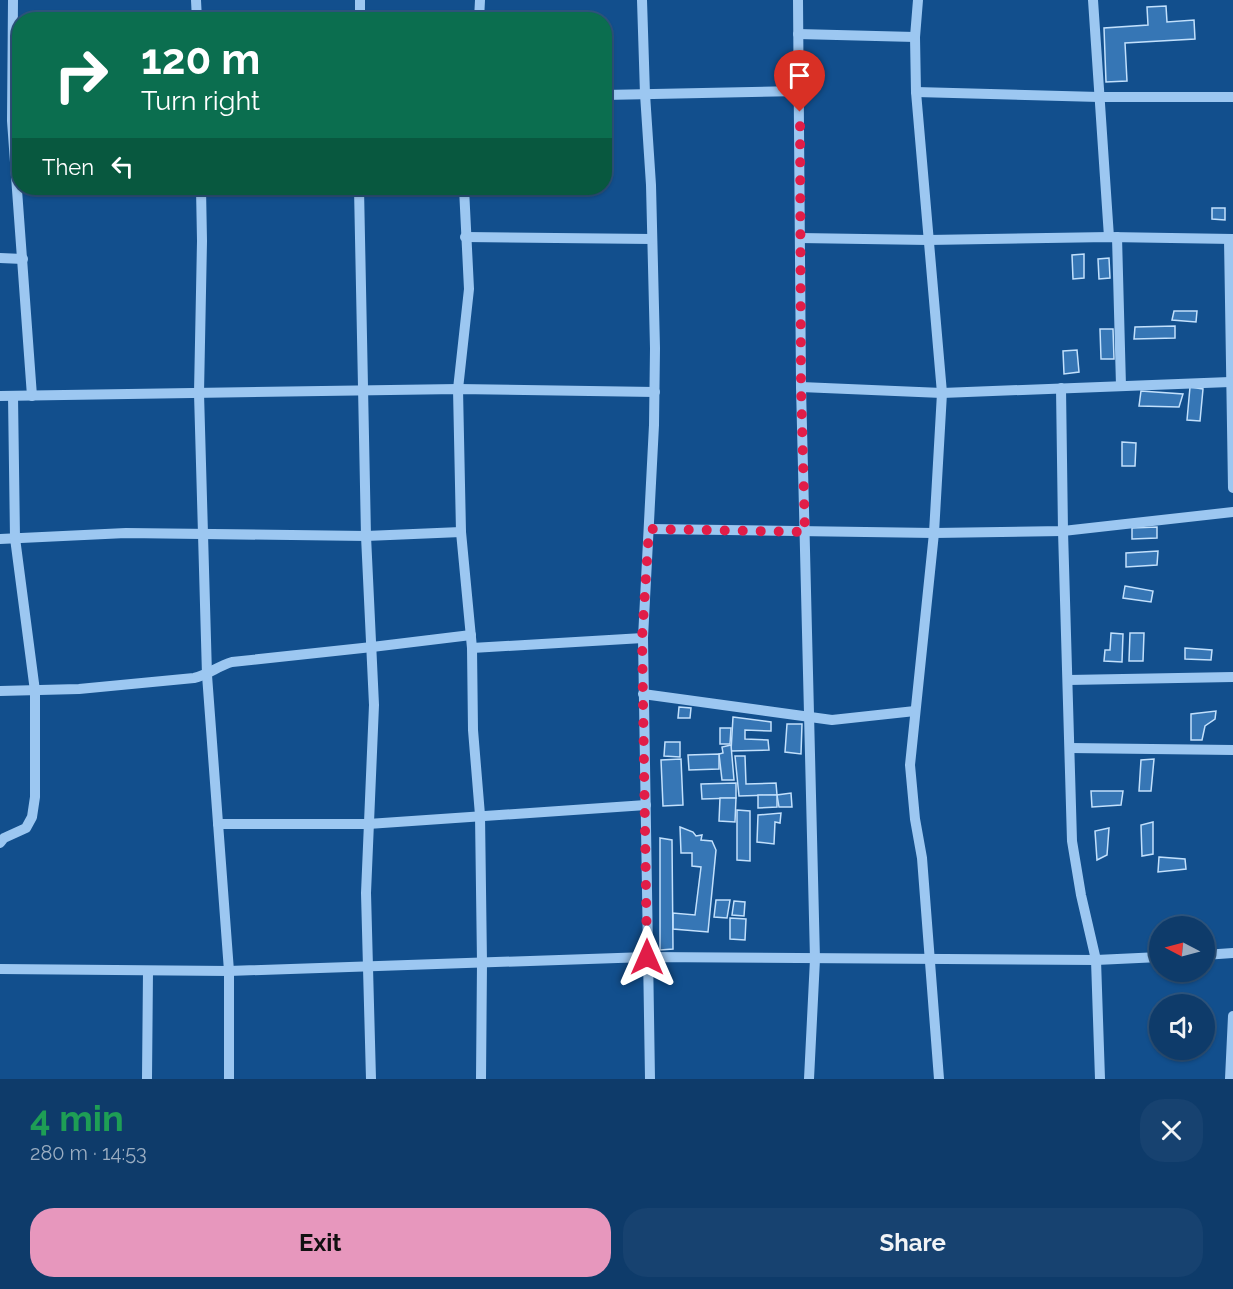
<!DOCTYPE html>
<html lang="en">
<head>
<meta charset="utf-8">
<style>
	body { margin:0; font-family:Raleway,sans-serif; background:#174270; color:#f1f3f6; height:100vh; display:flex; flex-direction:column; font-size:22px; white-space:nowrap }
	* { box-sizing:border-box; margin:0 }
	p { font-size:20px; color:#9badc1 }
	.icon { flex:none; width:33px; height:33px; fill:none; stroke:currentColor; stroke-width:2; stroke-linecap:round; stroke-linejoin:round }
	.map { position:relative; height:1079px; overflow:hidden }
	.sheet { display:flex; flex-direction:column; background:#0e3b6a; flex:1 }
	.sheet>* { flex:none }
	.top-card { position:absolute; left:12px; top:12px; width:600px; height:183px; border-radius:24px; box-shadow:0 2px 4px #0004,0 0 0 2px #2e557e; background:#0b6e4f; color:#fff; overflow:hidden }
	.needle { width:39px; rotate:276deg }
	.buttons { position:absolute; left:1149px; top:916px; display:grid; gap:12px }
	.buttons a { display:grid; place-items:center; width:66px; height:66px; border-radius:50%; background:#0e3b6a; box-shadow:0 2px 4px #0004,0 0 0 2px #2e557e; font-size:30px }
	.pin { position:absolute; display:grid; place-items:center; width:51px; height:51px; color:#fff; margin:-62px -26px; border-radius:50% 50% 50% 0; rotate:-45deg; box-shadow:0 0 6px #0007 }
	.pin .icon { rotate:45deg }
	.me { position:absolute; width:66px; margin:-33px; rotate:0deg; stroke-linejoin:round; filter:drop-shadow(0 0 4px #0008) }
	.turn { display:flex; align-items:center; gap:21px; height:126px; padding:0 30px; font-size:27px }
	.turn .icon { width:78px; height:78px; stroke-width:2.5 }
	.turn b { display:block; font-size:42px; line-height:51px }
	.then { display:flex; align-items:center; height:57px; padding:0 30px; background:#0003; gap:12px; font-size:22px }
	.round { display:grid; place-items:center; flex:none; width:63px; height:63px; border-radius:24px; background:#174270 }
	.head { display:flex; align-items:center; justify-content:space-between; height:102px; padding:0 30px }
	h1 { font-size:36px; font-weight:700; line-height:45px; color:#1e9e55 }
	.primary-button { display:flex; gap:12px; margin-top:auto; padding:12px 30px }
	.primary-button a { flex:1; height:69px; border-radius:24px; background:#e797bd; color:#111; font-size:24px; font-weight:700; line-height:69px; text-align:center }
	.primary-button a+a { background:#174270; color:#f1f3f6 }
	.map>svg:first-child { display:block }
	.building { fill:#3676b5; stroke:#c2e0fc; stroke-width:1.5 }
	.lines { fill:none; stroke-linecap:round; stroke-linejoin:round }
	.minor { stroke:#9cc7f1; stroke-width:10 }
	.route { stroke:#e11d48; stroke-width:10; stroke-dasharray:0 18 }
</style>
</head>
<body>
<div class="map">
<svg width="1233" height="1079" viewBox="0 0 1233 1079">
	<rect width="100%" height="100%" fill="#124f8d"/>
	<!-- building -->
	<g class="building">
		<polygon points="1166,6 1167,22 1194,20 1195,39 1125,43 1127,81 1106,82 1104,28 1148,25 1147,7"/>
		<polygon points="1212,208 1225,208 1225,220 1212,219"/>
		<polygon points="1084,254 1084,278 1073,279 1072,255"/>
		<polygon points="1109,258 1110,278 1099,279 1098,259"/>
		<polygon points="1174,311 1197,311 1196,322 1172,320"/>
		<polygon points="1175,326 1175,338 1134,339 1135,327"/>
		<polygon points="1100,329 1113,329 1114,359 1101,359"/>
		<polygon points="1077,350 1079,372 1064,374 1063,351"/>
		<polygon points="1190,387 1203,389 1200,421 1187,420"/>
		<polygon points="1141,391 1183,394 1179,407 1139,406"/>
		<polygon points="1122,442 1136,443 1135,466 1122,466"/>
		<polygon points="1157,527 1157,538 1132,539 1132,528"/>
		<polygon points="1158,551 1157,565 1126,567 1126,553"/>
		<polygon points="1125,586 1153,591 1151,602 1123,598"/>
		<polygon points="1111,633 1123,634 1122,662 1104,661 1105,650 1110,650"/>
		<polygon points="1130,633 1144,633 1143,661 1129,661"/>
		<polygon points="1185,648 1212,650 1211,660 1185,659"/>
		<polygon points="679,707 691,708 690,718 678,718"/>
		<polygon points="1216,711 1215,719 1205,726 1202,740 1191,740 1191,714"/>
		<polygon points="733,717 771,722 771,731 745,730 745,739 768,740 769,750 731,751"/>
		<polygon points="787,724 802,724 801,754 785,752"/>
		<polygon points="720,728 731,728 730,744 720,744"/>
		<polygon points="665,742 680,742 680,757 664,756"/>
		<polygon points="731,745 734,780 722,780 719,754 723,753 722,747"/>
		<polygon points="719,754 719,769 689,770 688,755"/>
		<polygon points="735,756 745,756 746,784 776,783 777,795 739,796"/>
		<polygon points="681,759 683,805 663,806 661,760"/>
		<polygon points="1154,759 1151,791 1139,791 1141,760"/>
		<polygon points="736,783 736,798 702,799 701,784"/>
		<polygon points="1091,791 1123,791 1121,805 1092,807"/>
		<polygon points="791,793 792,807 779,807 777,795"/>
		<polygon points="758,795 777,795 777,807 758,808"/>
		<polygon points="720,798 736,798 735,822 719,821"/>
		<polygon points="737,810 750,811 750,861 737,860"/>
		<polygon points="781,813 780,823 775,822 774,844 757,842 758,815"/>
		<polygon points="1153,822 1153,854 1142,856 1141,825"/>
		<polygon points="680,827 693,832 696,836 702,835 701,840 712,841 716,850 708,932 673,929 673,913 695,915 701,867 692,866 692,853 681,853"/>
		<polygon points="1109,828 1107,855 1097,860 1095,831"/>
		<polygon points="660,838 672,840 673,949 660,950"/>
		<polygon points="1159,857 1185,859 1186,869 1158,872"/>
		<polygon points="716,900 730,900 727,918 714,917"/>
		<polygon points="734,901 745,902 744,916 732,915"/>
		<polygon points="730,918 746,919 745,940 730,939"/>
	</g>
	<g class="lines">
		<!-- minor -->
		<g class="minor">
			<polyline points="13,0 12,121 32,396"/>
			<polyline points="196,0 197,20"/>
			<polyline points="642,0 645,94 651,185 655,348 654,425 643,638 650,1079"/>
			<polyline points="798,0 801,387 815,959 809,1079"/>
			<polyline points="918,0 915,37 916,92 942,393 934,533 910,765 915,819 922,858 939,1079"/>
			<polyline points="1093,0 1109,237"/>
			<polyline points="360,20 360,0"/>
			<polyline points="479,20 480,0"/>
			<polyline points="798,34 915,37"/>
			<polyline points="916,92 1099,97 1233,97"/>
			<polyline points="604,95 800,91"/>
			<polyline points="201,188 202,241 199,393 207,675 229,971 229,1079"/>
			<polyline points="359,188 366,536 374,705 366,893 371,1079"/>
			<polyline points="464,188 469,289 458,389 461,532 472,648 473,730 480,815 482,963 481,1079"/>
			<polyline points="465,237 652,239"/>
			<polyline points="1117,237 1121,386"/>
			<polyline points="800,238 928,240 1109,237 1233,239"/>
			<polyline points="1229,239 1233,488"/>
			<polyline points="0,258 23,259"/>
			<polyline points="801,387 942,393 1230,382"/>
			<polyline points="1061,388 1063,531 1072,841 1081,895 1096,960 1100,1079"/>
			<polyline points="0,396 458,389 655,392"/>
			<polyline points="649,529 934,533 1063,531 1233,512"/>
			<polyline points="0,539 126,533 366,536 461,532"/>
			<polyline points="472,648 643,638"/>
			<polyline points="1068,680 1233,677"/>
			<path d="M0,691L79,689L194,678C208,675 218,666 232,662L372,647L471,635"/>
			<polyline points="643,694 832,720 915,711"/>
			<polyline points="1070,748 1233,750"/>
			<polyline points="218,824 368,824 646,805"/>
			<polyline points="0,843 4,838 26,828 32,817 35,797 35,691 15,538 13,396"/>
			<polyline points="1204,955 1233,953"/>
			<polyline points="0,969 229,971 647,957 1096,960 1160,957"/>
			<polyline points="147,1079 148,971"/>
			<polyline points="1230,1079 1233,1016"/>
		</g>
	</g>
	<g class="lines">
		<!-- route -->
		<polyline class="route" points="647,957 642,638 649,529 805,532 801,387 800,112"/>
	</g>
</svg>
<div class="buttons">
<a><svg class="needle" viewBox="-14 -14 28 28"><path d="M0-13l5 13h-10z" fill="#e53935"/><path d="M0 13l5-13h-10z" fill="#9badc1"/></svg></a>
<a><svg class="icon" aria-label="sound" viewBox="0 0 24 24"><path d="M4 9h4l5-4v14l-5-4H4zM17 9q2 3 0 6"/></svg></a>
</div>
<div class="pin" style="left:800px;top:112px;background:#d93025"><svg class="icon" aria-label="arrive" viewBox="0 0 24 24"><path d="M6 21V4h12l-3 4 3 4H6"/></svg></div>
<svg class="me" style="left:647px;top:957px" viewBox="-20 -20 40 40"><path d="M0-17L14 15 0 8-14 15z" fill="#e11d48" stroke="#fff" stroke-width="4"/></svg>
<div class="top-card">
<div class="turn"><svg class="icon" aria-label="right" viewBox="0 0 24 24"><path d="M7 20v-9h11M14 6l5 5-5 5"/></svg><div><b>120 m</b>Turn right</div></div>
<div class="then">Then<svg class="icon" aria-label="left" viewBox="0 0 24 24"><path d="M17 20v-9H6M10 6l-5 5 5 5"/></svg></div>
</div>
</div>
<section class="sheet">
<div class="head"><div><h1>4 min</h1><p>280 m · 14:53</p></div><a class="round"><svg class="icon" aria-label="close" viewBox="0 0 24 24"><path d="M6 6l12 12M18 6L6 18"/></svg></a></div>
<div class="primary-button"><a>Exit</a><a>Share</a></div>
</section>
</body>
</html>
